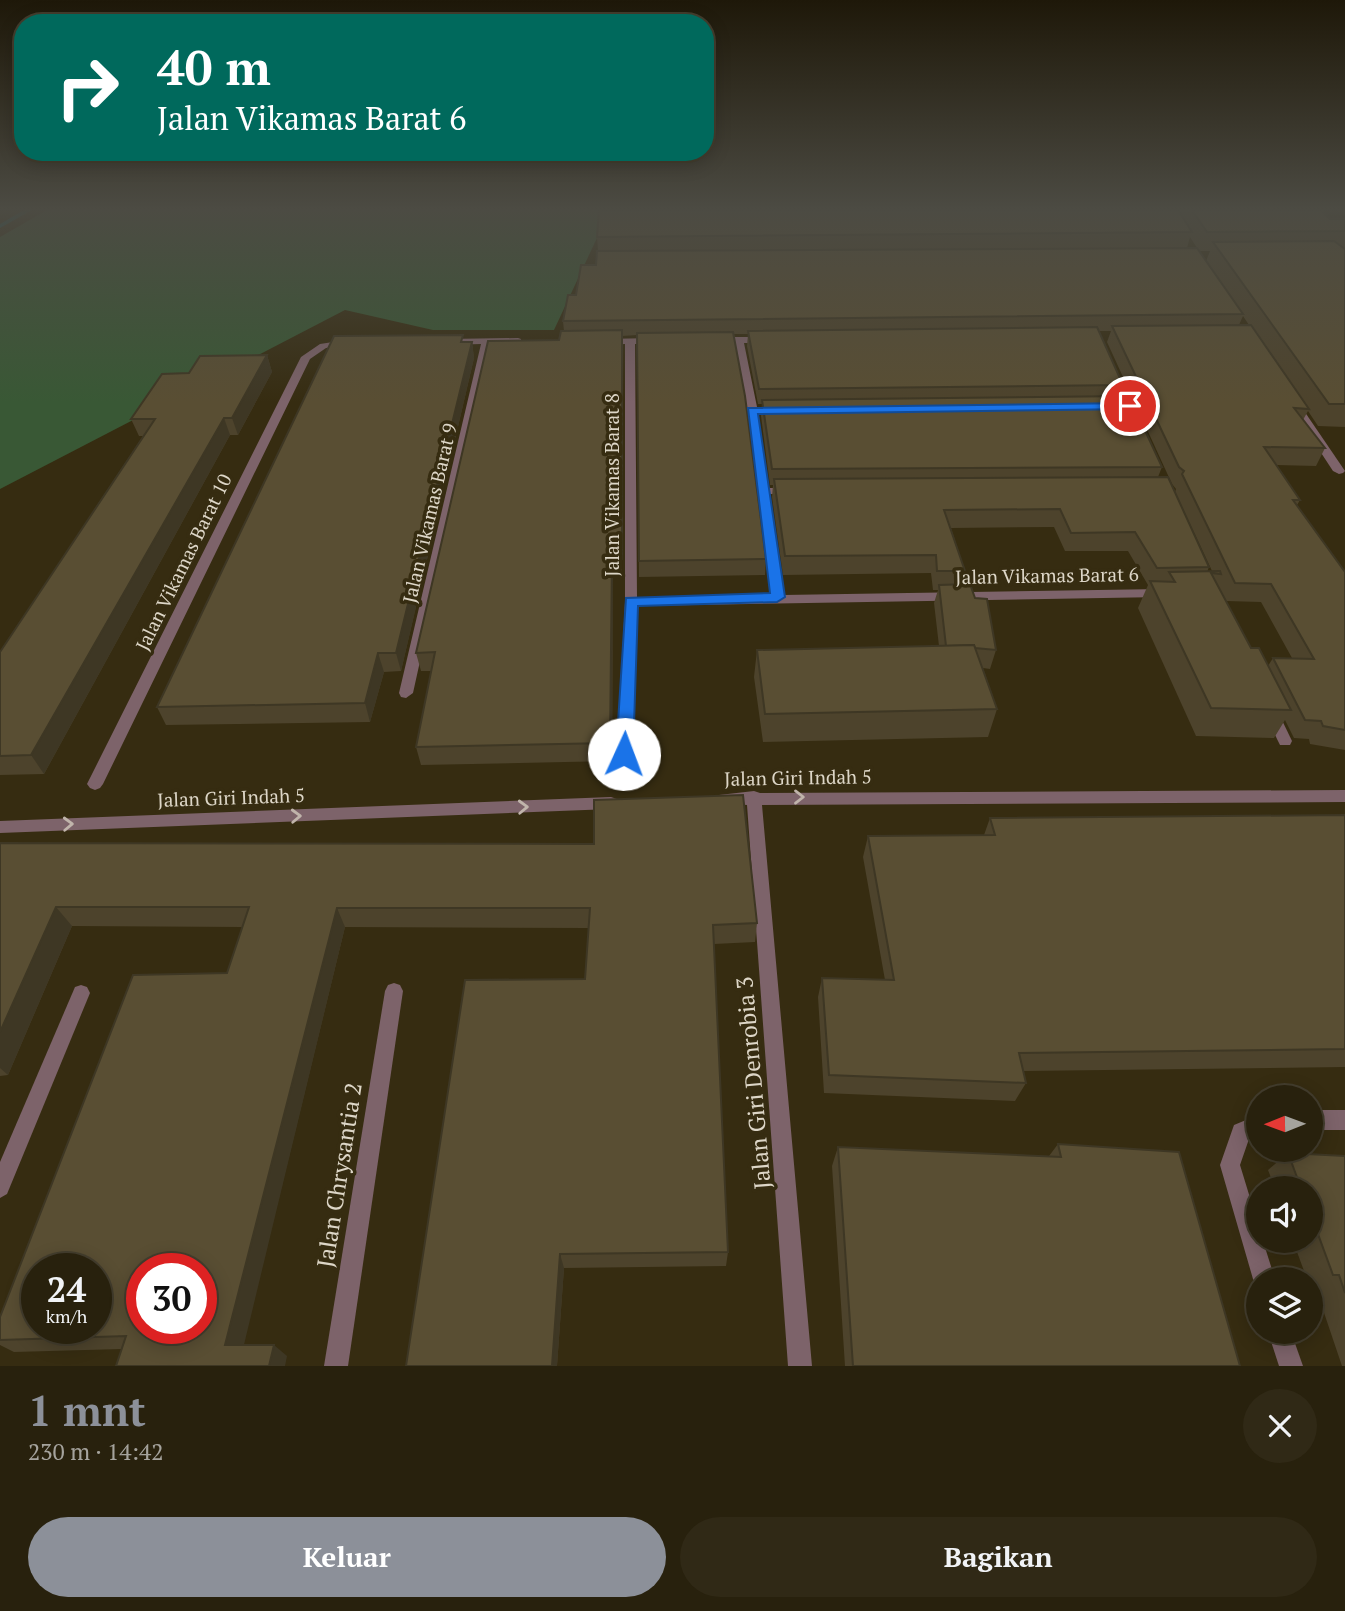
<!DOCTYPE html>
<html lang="id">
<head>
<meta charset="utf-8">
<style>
	body { margin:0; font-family:"PT Serif",serif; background:#302916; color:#f1f3f6; height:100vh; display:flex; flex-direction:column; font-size:26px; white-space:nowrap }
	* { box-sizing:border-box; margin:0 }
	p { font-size:23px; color:#a5a39d }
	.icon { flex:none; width:38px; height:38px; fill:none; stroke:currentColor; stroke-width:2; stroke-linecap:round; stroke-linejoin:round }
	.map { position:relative; height:1366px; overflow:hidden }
	.sheet { display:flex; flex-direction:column; background:#28210d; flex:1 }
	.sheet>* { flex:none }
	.hud { position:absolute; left:14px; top:14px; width:700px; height:147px; border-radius:28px; box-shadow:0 4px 18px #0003,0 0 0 2px #443e2e; background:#00695c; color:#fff; overflow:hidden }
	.needle { width:46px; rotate:269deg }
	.tools { position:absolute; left:1246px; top:1085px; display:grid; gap:14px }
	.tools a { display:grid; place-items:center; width:77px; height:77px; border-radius:50%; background:#28210d; box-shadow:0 4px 18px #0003,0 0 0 2px #443e2e; font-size:35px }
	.speed { position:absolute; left:21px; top:1253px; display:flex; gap:14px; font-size:35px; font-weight:700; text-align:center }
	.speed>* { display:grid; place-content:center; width:91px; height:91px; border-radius:50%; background:#28210d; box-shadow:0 4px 18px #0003,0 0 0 2px #443e2e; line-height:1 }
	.speed small { font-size:18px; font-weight:400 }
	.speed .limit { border:10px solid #d22; background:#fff; color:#111 }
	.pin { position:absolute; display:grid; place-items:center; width:60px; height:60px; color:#fff; margin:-30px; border:4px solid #fff; border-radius:50%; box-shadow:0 2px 7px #0007 }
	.me { position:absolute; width:77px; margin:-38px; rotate:2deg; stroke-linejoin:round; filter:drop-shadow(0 0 5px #0008) }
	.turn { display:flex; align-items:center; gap:24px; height:147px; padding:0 28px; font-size:32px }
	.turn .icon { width:91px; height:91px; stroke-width:2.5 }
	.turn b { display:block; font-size:49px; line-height:60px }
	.round { display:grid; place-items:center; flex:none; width:74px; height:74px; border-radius:37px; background:#302916 }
	.summary { display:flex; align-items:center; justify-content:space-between; height:119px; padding:0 28px }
	h1 { font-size:42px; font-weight:700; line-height:52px; color:#8c9099 }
	.cta { display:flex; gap:14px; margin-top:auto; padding:14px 28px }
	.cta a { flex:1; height:80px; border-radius:42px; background:#8c9099; color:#fff; font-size:28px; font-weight:700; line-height:80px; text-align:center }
	.cta a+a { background:#302916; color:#f1f3f6 }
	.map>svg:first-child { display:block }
	.green { fill:#395835 }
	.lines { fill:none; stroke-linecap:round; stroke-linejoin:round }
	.stream { fill:#0a6170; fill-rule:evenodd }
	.minor { fill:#7d636a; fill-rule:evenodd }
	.wall { fill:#4d432c; fill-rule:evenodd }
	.shaded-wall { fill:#3e3724 }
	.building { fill:#594e33; stroke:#3e3724; stroke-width:2; fill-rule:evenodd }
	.oneway { stroke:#c0b4ab }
	.route { fill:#1a73e8; stroke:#114b97; stroke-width:2 }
	.labels { text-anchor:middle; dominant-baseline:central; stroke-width:7; stroke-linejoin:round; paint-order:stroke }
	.street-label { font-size:19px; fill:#ddd6c7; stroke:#362c11 }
	.near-street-label { font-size:23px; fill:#ddd6c7; stroke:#362c11 }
</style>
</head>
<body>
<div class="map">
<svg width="1345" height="1366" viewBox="0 0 1345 1366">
	<rect width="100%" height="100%" fill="#362c11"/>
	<!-- green -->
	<polygon class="green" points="47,210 610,210 554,330 433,330 345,310 0,489 0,237"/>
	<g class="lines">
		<!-- stream -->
		<polygon class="stream" points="24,210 32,210 0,228 0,224"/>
		<!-- minor -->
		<g class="minor">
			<polygon points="716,337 766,337 771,340 766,343 744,343 757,407 779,407 784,410 779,413 758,413 768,488 790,488 796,491 790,494 769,494 783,595 1162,589 1168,593 1162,597 637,606 631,754 629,758 619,758 617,754 625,602 625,344 604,345 599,342 604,339 654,338 659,341 654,344 635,344 637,598 770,595 747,410 735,343 713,342 713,338"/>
			<polygon points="518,338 521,339 521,343 490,344 413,693 406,698 401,697 399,693 481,344 447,345 442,342 447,339"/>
			<polygon points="346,340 351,343 349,345 326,348 310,359 103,784 100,788 95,790 90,788 87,784 301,357 320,344"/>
			<polygon points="1294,401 1298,402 1345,471 1343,473 1339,474 1333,471 1289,404"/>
			<polygon points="1272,709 1277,710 1279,714 1292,741 1290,745 1280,745 1278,741 1265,714 1267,710"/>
			<polygon points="1345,790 1345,802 762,805 812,1366 788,1366 747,805 719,803 717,799 719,795 754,791 760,793"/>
			<polygon points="611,797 617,799 619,803 617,807 611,809 0,833 0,821"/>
			<polygon points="394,983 400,985 403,991 348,1366 324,1366 385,991 388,985"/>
			<polygon points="81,985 87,987 90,993 7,1194 0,1198 0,1162 75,987"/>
			<rect x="1311" y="1110" width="34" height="20"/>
			<polygon points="1258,1115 1258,1135 1249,1139 1240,1165 1258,1224 1258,1241 1263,1241 1275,1279 1258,1279 1258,1288 1253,1279 1220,1165 1234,1125"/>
			<polygon points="1268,1332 1291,1332 1303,1366 1279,1366"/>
		</g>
	</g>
	<!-- wall -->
	<g class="wall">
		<path d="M599,210H1321L1330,219H1345V427L1318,426L1308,411L1303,420L1325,448L1316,466L1276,465L1300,500L1297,505L1345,572V750L1310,744L1309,739L1294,738L1285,720L1274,738L1196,736L1138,608L1148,585L1128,551H1065L1054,527L951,528L965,571L962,584L975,598L996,650L990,669L983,668L997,709L988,737L763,742L754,677L757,650L939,646L934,603L938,590H933L931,573L783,575L772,497L773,485H770L761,416L762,404H758L747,346L748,334H734L766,559L765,575L639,577L637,335L622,336V577H613L612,761L421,765L416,747L431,671H421L416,653L564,331L563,321L576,295L596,265L598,251L597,237ZM1190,237L1199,251L1187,248ZM1199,251H1210L1206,261ZM1243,316L1249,325H1239ZM1099,331H1111L1107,342L1172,484L1176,489L1175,492L1212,571L1207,572L1209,567L1158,477L1162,467L1120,396L1123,385ZM1226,601L1261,602L1292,658H1273L1268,666L1251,648Z"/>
		<polygon points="464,342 472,342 474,358 401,671 384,672 370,722 166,725 157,707"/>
		<polygon points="267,355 272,372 238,435 230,435 44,774 0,775 0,652 143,436 139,436 131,419 189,373"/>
		<polygon points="1345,815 1345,1067 1023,1071 1026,1083 1015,1101 824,1093 818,997 822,978 885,980 863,857 868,836 984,835 990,818"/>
		<polygon points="0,843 757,923 755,942 714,944 728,1252 726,1266 564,1268 557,1366 406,1366 585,979 589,928 345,927 243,1345 287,1356 122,1349 14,1352 0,1345 0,1317 227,973 242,927 72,926 8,1075 0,1076"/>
		<polygon points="1058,1144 1240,1366 845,1366 832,1166 838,1147 1049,1156"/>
		<polygon points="1288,1153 1345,1156 1345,1366 1342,1366 1316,1289 1311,1289 1311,1279 1307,1279 1293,1241 1311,1241 1311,1188 1275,1188 1268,1170"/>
	</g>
	<!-- shaded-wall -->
	<g class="shaded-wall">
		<polygon points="472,342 474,358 401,671 396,653"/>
		<polygon points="267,355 272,372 238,435 232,418"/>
		<polygon points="224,418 230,435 44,774 31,755"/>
		<polygon points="612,559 613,577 612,761 610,743"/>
		<polygon points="378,653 384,672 370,722 365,703"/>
		<polygon points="56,907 72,926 8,1075 0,1068 0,1032"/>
		<polygon points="337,908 345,927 241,1357 225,1345"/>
		<polygon points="560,1254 564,1268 557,1366 552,1366"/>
		<polygon points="274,1345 287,1356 285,1366 269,1366"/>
	</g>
	<!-- building -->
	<g class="building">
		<polygon points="599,210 1178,210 1192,232 597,237"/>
		<polygon points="1192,210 1321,210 1330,219 1345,219 1345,231 1207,232"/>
		<polygon points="1334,241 1345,249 1345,404 1329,404 1213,242"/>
		<polygon points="1197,248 1243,314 563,321 568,295 576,295 581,265 596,265 597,251"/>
		<polygon points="1251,325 1309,409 1294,408 1325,448 1264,447 1300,500 1293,500 1345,572 1345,730 1323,726 1321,721 1305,720 1273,658 1314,659 1271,584 1235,583 1182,474 1184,471 1179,467 1112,326"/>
		<polygon points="1097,327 1123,385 759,389 748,331"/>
		<polygon points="622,330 622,559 612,559 610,743 416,747 435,652 416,653 488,341 559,340 561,331"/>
		<polygon points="733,332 745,396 766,559 639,561 637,333"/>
		<polygon points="463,335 461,342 472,342 396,653 378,653 365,703 157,707 334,336"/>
		<polygon points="267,355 232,418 224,418 31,755 0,756 0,652 155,419 131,419 162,374 189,373 200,356"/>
		<polygon points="1129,396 1162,467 772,469 762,400"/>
		<polygon points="1168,477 1209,567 1157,568 1135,532 1071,533 1060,509 944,510 965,571 937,571 936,555 785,556 774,479"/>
		<polygon points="1220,571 1221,574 1211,573 1251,648 1259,648 1291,710 1211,708 1150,581 1175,582 1169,572"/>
		<polygon points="970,584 975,598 987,599 996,650 975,648 974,645 946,646 939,585"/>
		<polygon points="974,645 997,709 765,714 757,650"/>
		<path d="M743,795L757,923L713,925L728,1252L560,1254L552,1366H406L465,980L585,979L590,908H337L225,1345H274L269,1366H116L126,1336L0,1340V1317L133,975L227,973L249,907H56L0,1032V843L594,844V800ZM37,1269H96V1328H37ZM142,1269H201V1328H142Z"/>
		<polygon points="1345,815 1345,1049 1019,1053 1026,1083 829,1075 822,978 894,980 868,836 995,835 990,818"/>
		<polygon points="1058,1144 1179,1152 1240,1366 853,1366 838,1147 1061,1157"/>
		<polygon points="1288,1153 1345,1156 1345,1293 1339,1275 1333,1275 1311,1215 1311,1188 1301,1188"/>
	</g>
	<!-- one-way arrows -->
	<defs><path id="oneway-chevron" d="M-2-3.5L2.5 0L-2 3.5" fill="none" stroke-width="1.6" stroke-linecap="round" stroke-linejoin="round" transform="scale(1.75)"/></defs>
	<g class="oneway">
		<use href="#oneway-chevron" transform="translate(799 797)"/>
		<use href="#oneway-chevron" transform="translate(523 807) rotate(-2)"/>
		<use href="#oneway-chevron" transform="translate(296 816) rotate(-2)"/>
		<use href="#oneway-chevron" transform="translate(68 824) rotate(-2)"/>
	</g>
	<!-- sky -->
	<linearGradient id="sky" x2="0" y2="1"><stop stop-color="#1e1809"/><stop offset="0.52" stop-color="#4c4b43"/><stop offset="1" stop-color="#4c4b43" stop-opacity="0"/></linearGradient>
	<rect width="1345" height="402" fill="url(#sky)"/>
	<!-- route -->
	<polygon class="route" points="1130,403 1136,406 1134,409 758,414 785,597 777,602 638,606 633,754 630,759 618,759 616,754 626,598 770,593 748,408"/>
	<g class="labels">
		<!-- street labels -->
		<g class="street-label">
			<text transform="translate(611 485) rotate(-90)">Jalan Vikamas Barat 8</text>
			<text transform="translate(429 513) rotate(-77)">Jalan Vikamas Barat 9</text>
			<text transform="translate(183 562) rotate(-64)">Jalan Vikamas Barat 10</text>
			<text transform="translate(1047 575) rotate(-1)">Jalan Vikamas Barat 6</text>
			<text transform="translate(798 777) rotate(-1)">Jalan Giri Indah 5</text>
			<text transform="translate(231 797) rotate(-2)">Jalan Giri Indah 5</text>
		</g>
		<!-- near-street labels -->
		<g class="near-street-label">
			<text transform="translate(753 1083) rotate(-95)">Jalan Giri Denrobia 3</text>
			<text transform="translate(339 1175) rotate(-81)">Jalan Chrysantia 2</text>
		</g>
	</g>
</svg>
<div class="tools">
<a><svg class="needle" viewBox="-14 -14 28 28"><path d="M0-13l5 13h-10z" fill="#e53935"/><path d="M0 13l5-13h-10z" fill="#a5a39d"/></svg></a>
<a><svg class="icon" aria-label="sound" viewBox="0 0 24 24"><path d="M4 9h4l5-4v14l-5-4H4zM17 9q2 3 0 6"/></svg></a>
<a><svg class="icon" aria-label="layers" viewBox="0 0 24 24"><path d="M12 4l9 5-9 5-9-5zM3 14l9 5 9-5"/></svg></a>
</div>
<div class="speed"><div>24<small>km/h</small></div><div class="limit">30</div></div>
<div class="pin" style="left:1130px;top:406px;background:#d93025"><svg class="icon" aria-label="arrive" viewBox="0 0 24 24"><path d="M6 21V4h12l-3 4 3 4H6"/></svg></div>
<svg class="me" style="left:624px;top:754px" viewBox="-20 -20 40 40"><circle r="19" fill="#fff"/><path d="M0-13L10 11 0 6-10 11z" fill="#1a73e8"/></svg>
<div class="hud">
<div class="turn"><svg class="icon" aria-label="right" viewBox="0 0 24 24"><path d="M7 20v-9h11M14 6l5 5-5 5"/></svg><div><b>40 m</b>Jalan Vikamas Barat 6</div></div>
</div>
</div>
<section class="sheet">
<div class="summary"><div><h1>1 mnt</h1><p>230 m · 14:42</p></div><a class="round"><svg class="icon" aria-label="close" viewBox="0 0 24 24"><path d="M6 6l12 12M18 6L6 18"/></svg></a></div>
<div class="cta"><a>Keluar</a><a>Bagikan</a></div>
</section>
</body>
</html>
